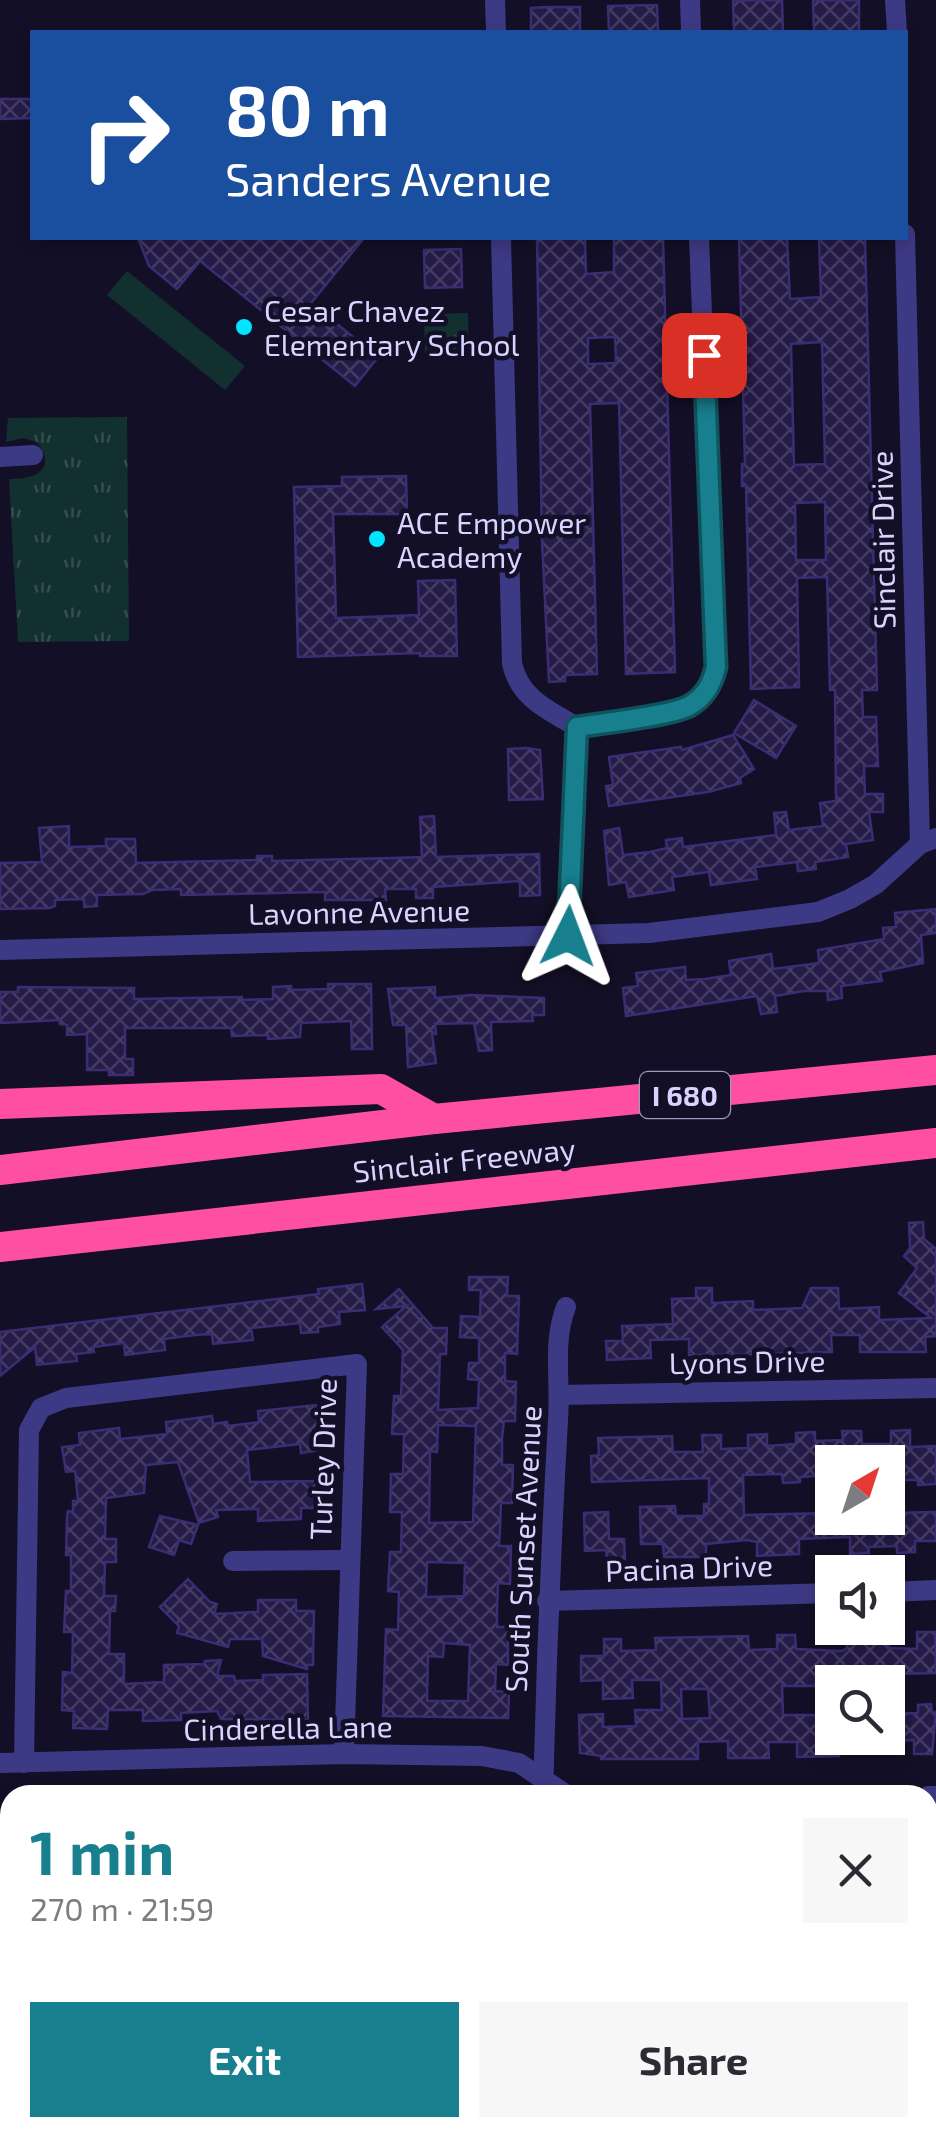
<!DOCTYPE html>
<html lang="en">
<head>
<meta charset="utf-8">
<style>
	body { margin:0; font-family:"Exo 2",sans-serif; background:#f7f7f7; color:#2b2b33; height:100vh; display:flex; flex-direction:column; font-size:38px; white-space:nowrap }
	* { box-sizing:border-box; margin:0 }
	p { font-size:32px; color:#7c7c81 }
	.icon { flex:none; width:55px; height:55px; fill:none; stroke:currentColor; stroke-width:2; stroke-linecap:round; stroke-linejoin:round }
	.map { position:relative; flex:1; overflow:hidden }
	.details { position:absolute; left:0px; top:1785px; width:938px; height:352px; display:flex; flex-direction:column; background:#fff; border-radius:30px 30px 0 0; box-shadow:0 5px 15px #0003 }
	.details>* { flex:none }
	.top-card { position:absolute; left:30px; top:30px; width:878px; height:210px; border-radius:0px; box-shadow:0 5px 15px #0003; background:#1a4fa0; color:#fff; overflow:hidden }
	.needle { width:65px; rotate:39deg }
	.fabs { position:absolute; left:815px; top:1445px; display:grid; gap:20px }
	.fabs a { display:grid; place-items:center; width:90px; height:90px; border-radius:0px; background:#fff; box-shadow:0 5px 15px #0003; font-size:50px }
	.pin { position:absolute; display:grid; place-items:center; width:85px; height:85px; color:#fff; margin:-42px; border-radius:20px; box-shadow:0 5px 15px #0006 }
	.me { position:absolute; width:110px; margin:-55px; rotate:3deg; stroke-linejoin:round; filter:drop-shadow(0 0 8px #0008) }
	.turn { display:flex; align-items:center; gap:35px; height:210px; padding:0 30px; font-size:45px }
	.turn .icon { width:130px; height:130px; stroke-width:2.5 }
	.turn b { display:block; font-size:70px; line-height:85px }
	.round { display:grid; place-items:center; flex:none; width:105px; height:105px; border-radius:0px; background:#f7f7f7 }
	.head { display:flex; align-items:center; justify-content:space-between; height:170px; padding:0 30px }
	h1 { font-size:60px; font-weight:700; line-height:75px; color:#187f8f }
	.cta { display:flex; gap:20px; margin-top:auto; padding:20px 30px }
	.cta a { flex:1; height:115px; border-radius:0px; background:#187f8f; color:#fff; font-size:40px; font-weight:700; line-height:115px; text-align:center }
	.cta a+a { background:#f7f7f7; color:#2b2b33 }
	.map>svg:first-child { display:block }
	.grass { fill:#12302f }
	.park { fill:url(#park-tufts) }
	.building { fill:url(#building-cross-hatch); stroke:#3b2d73; stroke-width:2.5; fill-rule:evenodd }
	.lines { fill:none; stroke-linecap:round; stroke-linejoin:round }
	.minor { stroke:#3d3a85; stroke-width:20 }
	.motorway { stroke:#ff4fa3; stroke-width:30 }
	.route-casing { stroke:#10535d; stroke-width:25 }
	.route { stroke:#187f8f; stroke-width:18 }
	.poi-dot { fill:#00e5ff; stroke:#130f26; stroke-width:4 }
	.labels { text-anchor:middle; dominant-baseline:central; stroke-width:9; stroke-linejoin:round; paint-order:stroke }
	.shield { fill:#130f26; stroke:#9e99be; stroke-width:2.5 }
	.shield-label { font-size:28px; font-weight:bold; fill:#d9d4ff }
	.poi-label { font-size:30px; fill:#d9d4ff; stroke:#130f26; text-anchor:start }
	.street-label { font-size:30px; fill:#d9d4ff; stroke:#130f26 }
</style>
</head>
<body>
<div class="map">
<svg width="936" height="2137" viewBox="0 0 936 2137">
	<defs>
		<pattern id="park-tufts" width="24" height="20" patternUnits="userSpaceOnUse" patternTransform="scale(2.5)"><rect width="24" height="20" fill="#12302f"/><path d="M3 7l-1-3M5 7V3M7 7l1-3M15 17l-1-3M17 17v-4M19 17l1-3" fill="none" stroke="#344d4e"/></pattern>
		<pattern id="building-cross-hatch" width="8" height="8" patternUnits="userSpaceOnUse" patternTransform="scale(2.5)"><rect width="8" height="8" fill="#241b47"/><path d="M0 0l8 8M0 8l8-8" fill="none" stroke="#433b63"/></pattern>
	</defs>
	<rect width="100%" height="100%" fill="#130f26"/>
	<!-- grass -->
	<g class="grass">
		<polygon points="127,271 245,366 225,390 107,295"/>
		<polygon points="0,1921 10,1921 10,2128 89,2128 89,2137 0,2137"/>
	</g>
	<!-- park -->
	<g class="park">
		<polygon points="468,313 469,356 425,358 424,314"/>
		<path d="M127,417L129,641L18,642L9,479C35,479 58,470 37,442L23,438L6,442L8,418Z"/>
	</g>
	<!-- building -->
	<g class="building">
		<polygon points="750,0 782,0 783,32 734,32 733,1"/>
		<polygon points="813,0 859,0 859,32 814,32"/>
		<polygon points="657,5 658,32 609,32 608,6"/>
		<polygon points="548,7 580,7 580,32 531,32 531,8"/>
		<polygon points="0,99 32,99 32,118 0,119"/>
		<polygon points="138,238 364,238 311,303 378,357 355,386 200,261 177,289 149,266"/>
		<path d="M537,238H585L586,274L614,272V238H663L675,672L626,674L619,403L590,404L597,674L565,675V681L549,682L542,541ZM615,337L616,363L588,364V338Z"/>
		<path d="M739,238H787L790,299L821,297L819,238H865L877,690H862L863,717H876L878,766H864L865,794H883V812H869L873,840L846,844L848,857L815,862L816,869L798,871L797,862L755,867L757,879L711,885L709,872L672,877L674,890L629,897L626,882L609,885L604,831L619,828L623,855L650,852L667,848L666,840L682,838L683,847L776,835L774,813L786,812L789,830L823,826L820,803L836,801L835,690H830L827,577L797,578L799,687L751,689L746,486H742V464H745ZM822,342L825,464L794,465L791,344ZM825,502L826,560H796L795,503Z"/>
		<polygon points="461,249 462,287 425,288 424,250"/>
		<polygon points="406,476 407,514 333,514 336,618 419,615 418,581 455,580 457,656 420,656 420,653 298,657 294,487 342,486 342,477"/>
		<polygon points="754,700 796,726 776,758 734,733"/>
		<polygon points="733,735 754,769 740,778 741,783 708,792 609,806 606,786 613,785 609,757 681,747 682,750"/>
		<polygon points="527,748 540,750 543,799 509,800 508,749"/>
		<polygon points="434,816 436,857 539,854 540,895 520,896 520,881 433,887 433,898 416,898 416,889 385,889 386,900 325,900 325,892 181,895 181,889 152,890 143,894 97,895 97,906 84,907 84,899 55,900 55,906 50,908 0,909 0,863 42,862 39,828 69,826 69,847 106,846 106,839 135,839 136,863 257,860 257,856 272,856 272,861 392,858 422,857 420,817"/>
		<polygon points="936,909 936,933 921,935 923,963 880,972 882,981 841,986 842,998 828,1000 827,991 804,991 775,996 777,1012 761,1014 757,996 626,1016 623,988 638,986 636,973 685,967 686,980 705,979 731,975 729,961 771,954 773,969 819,963 818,950 884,939 883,928 896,927 895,913"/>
		<polygon points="328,984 371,984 372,1049 352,1049 351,1021 301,1023 300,1037 268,1039 268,1035 232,1036 231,1028 125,1028 125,1059 133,1059 133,1075 109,1075 109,1070 87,1070 87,1034 67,1035 67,1025 60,1024 60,1020 0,1023 0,992 18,992 18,987 134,988 134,999 242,997 242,1000 273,999 273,987 291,986 291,990 328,989"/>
		<polygon points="435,987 435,998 472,995 544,998 544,1015 532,1015 533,1021 491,1022 492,1050 479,1051 474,1023 435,1024 436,1034 432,1034 436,1063 408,1067 406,1025 393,1025 388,989"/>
		<polygon points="923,1222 924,1239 936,1249 936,1336 925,1337 926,1352 860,1352 860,1335 831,1335 832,1352 765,1354 689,1355 689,1339 650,1340 651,1358 607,1360 606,1341 623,1341 622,1326 673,1324 672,1299 696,1298 696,1288 712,1288 712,1303 753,1301 753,1310 802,1308 811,1288 838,1288 839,1309 879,1307 879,1320 931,1318 899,1293 917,1268 904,1256 910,1248 909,1223"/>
		<path d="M469,1277H508L507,1296H519L517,1354L505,1353V1381L516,1382L515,1421H504L502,1438V1465H513L512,1503H501L500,1529L499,1546H511L510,1584L498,1583L497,1610V1627H508V1665L496,1664L495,1691L509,1692L508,1718L383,1716L386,1629L398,1630L399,1592L388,1591L390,1552H401L402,1512H390L391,1474H403L404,1434H392L394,1396H401L403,1350L382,1327L406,1306L376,1309L399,1289L433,1328H447L446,1354H440L438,1410L478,1408L479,1380L468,1379L469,1363H479V1338L460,1337L461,1316L480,1317L481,1290H469ZM438,1425L476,1426L473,1522L429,1523L430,1451L437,1452ZM427,1562L465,1563L464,1596L426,1597ZM444,1643L470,1645L468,1701H427L428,1656L443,1657Z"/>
		<polygon points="362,1284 365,1310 339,1312 340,1324 318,1327 318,1332 301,1333 300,1323 271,1326 251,1328 253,1340 213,1344 212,1334 195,1335 164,1339 165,1350 125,1355 124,1343 93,1347 94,1352 76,1354 77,1361 37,1365 35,1347 0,1376 0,1332 319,1294 318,1289"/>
		<polygon points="316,1405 320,1450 301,1453 300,1444 247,1450 250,1482 316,1481 317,1508 301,1508 301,1519 258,1521 258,1509 216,1510 218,1517 199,1523 178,1462 146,1465 144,1493 106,1498 105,1539 116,1539 116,1562 105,1562 104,1596 116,1596 115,1611 110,1611 109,1654 124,1654 124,1684 164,1682 164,1665 204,1664 205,1661 221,1660 217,1676 234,1676 235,1681 263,1680 263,1675 307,1674 308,1720 221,1719 217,1711 181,1713 181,1720 143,1721 143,1710 108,1710 107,1729 73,1728 74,1711 62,1710 63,1672 72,1673 73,1632 64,1632 66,1591 71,1591 71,1555 66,1555 67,1517 68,1511 73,1512 73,1501 78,1501 75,1471 66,1472 62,1447 80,1445 79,1433 119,1428 120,1439 167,1434 166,1422 212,1416 213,1424 227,1422 228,1426 259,1422 258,1411"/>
		<polygon points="910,1430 910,1447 936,1446 936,1484 918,1485 918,1480 888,1480 888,1462 832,1462 832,1475 800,1477 800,1482 783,1483 782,1474 743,1475 744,1515 832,1513 832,1518 888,1518 888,1513 936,1512 936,1541 915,1541 915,1552 897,1553 897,1546 868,1547 869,1553 850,1554 850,1537 799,1539 799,1554 757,1556 757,1542 747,1540 706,1544 706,1557 664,1557 663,1544 641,1544 640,1507 675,1506 676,1516 704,1516 704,1504 709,1504 709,1478 592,1482 591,1456 599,1455 598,1438 672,1436 673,1452 703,1452 702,1435 721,1435 721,1449 748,1448 748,1435 767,1434 767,1446 796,1444 796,1433 815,1432 815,1441 843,1440 842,1431 861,1431 862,1444 891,1444 891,1431"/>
		<polygon points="608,1512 609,1539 624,1539 625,1559 607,1559 606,1550 585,1551 584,1513"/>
		<polygon points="160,1516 198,1525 191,1544 179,1540 174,1555 149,1547"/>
		<polygon points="188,1579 210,1602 217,1604 214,1614 258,1612 258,1600 296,1600 296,1611 314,1611 313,1665 307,1665 307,1669 263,1656 262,1639 230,1639 228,1647 177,1633 179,1626 160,1607"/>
		<path d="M889,1632V1648L917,1649V1632H935L936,1673L897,1674V1682H878L877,1674L823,1676L824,1686H782L783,1715H818L817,1708H832V1738H839V1756L797,1757V1742H768L769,1758H728V1741L698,1742V1759H601V1756L580,1753L579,1715L603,1714V1727L636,1726L635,1710H662L661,1680H632L633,1698L603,1699V1680L581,1681V1656H604V1639H621V1651L656,1650L655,1638L748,1636L749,1650L777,1649V1635H795L796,1649L842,1651L847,1648V1634ZM681,1689H708L710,1718L682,1719Z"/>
		<polygon points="931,1704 932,1713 936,1712 932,1754 914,1754 914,1740 888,1741 888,1714 918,1713 918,1705"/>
	</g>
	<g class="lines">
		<!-- minor -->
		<g class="minor">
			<polyline points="495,0 496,32"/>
			<polyline points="690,0 691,32"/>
			<polyline points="895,0 897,32"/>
			<polyline points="905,234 920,844"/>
			<path d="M501,238L512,663C519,698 548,710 577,727"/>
			<polyline points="0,457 33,455"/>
			<path d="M577,727C602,723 670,716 689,706C705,697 712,684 716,667L699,238"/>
			<polyline points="568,936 577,727"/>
			<polyline points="0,950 649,933 818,912 850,899 876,884 920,844 936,838"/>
			<polyline points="560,1395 936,1388"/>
			<polyline points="233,1561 348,1560"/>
			<polyline points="888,1592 936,1590"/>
			<polyline points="547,1601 832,1593"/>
			<polyline points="0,1763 344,1754 482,1756 519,1763 567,1795"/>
			<polyline points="24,1763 29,1430 41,1408 66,1398 357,1364 344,1754"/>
			<path d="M543,1795C546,1670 551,1545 558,1420C561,1381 552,1343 566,1307"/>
			<polyline points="928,1796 936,1796"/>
			<polyline points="528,2137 528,2128"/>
			<polyline points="829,2137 829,2128"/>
		</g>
		<!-- motorway -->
		<g class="motorway">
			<polyline points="0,1104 381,1089 434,1119"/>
			<polyline points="0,1170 434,1119 936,1070"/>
			<polyline points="0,1247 936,1143"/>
		</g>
	</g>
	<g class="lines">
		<!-- route casing -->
		<g class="route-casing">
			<path id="route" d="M568,936L577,727C602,723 670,716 689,706C705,697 712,684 716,667L704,355"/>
		</g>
		<!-- route -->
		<use href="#route" class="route"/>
	</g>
	<!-- markers -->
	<g class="poi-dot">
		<circle cx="244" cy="327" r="10"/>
		<circle cx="377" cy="539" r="10"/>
	</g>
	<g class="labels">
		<!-- shield labels -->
		<rect class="shield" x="640" y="1072" width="90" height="46" rx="8"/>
		<g class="shield-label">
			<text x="685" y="1095">I 680</text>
		</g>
		<!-- poi labels -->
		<g class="poi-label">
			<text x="264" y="310">Cesar Chavez<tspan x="264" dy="34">Elementary School</tspan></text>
			<text x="397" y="522">ACE Empower<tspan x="397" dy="34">Academy</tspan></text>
		</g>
		<!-- street labels -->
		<g class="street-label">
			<text transform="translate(882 540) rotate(-91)">Sinclair Drive</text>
			<text transform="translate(359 911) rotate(-1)">Lavonne Avenue</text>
			<text transform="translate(464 1159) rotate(-6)">Sinclair Freeway</text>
			<text transform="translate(747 1361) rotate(-1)">Lyons Drive</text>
			<text transform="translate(322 1459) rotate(-88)">Turley Drive</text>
			<text transform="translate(522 1549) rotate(-87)">South Sunset Avenue</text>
			<text transform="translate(689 1567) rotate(-2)">Pacina Drive</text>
			<text transform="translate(288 1727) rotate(-1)">Cinderella Lane</text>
		</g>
	</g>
</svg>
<div class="fabs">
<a><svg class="needle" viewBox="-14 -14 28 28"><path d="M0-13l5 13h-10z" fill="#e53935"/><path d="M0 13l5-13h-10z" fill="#7c7c81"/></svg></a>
<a><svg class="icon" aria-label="sound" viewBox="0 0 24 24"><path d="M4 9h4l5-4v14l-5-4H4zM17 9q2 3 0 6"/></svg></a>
<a><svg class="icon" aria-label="search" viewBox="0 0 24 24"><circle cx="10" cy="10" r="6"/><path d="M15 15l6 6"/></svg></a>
</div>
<div class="pin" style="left:704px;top:355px;background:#d93025"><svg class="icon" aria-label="arrive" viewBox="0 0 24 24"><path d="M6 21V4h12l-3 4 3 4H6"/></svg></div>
<svg class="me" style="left:568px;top:936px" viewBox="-20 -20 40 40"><path d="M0-17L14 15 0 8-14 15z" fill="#187f8f" stroke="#fff" stroke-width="4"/></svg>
<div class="top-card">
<div class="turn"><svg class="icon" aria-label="right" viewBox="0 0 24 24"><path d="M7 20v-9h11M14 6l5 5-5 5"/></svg><div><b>80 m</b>Sanders Avenue</div></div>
</div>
<section class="details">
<div class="head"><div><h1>1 min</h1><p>270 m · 21:59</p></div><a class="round"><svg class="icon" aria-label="close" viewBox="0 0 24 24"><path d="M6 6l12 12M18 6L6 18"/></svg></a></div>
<div class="cta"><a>Exit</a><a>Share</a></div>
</section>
</div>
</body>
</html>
